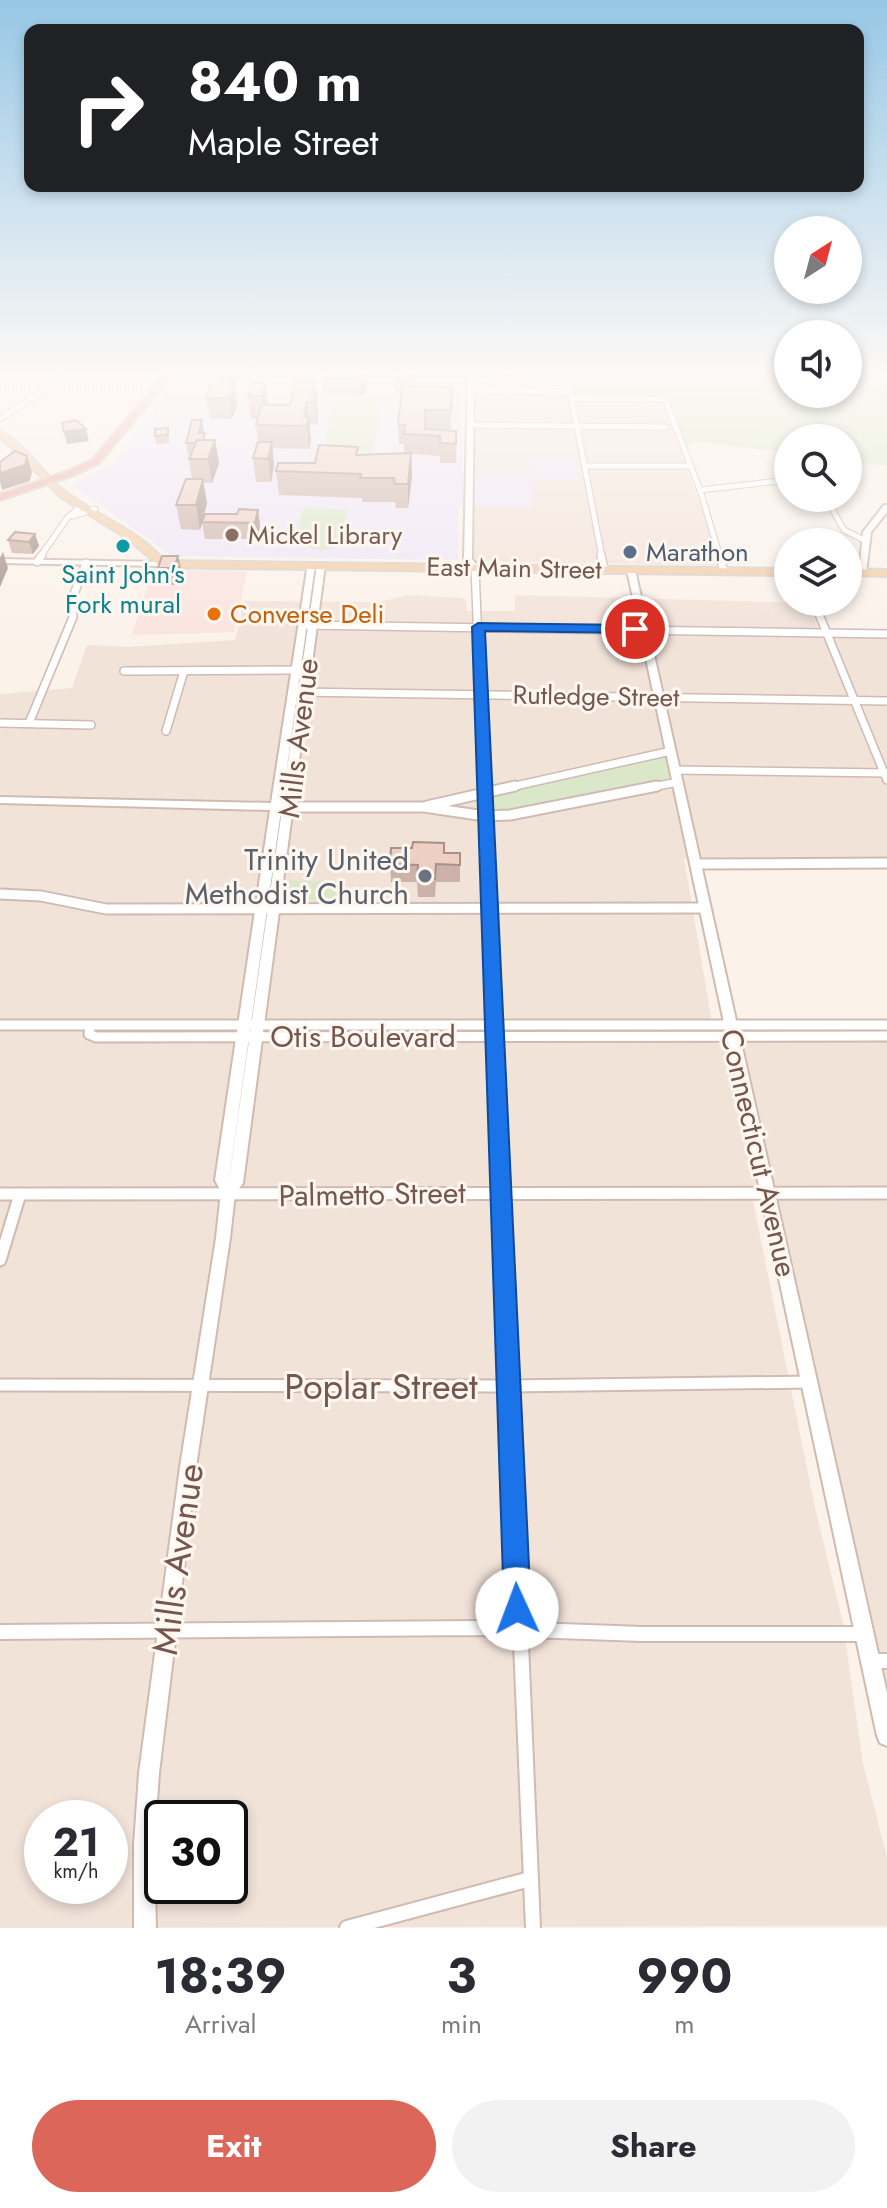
<!DOCTYPE html>
<html lang="en">
<head>
<meta charset="utf-8">
<style>
	body { margin:0; font-family:Jost,sans-serif; background:#f2f2f3; color:#2b2b33; height:100vh; display:flex; flex-direction:column; font-size:30px; white-space:nowrap }
	* { box-sizing:border-box; margin:0 }
	p { font-size:26px; color:#7c7c81 }
	.icon { flex:none; width:44px; height:44px; fill:none; stroke:currentColor; stroke-width:2; stroke-linecap:round; stroke-linejoin:round }
	.map { position:relative; height:1928px; overflow:hidden }
	.panel { display:flex; flex-direction:column; background:#fff; flex:1 }
	.panel>* { flex:none }
	.hud { position:absolute; left:24px; top:24px; width:840px; height:168px; border-radius:16px; box-shadow:0 4px 12px #0003; background:#202124; color:#fff; overflow:hidden }
	.needle { width:52px; rotate:36deg }
	.tools { position:absolute; left:774px; top:216px; display:grid; gap:16px }
	.tools a { display:grid; place-items:center; width:88px; height:88px; border-radius:50%; background:#fff; box-shadow:0 4px 12px #0003; font-size:40px }
	.speed { position:absolute; left:24px; top:1800px; display:flex; gap:16px; font-size:40px; font-weight:700; text-align:center }
	.speed>* { display:grid; place-content:center; width:104px; height:104px; border-radius:50%; background:#fff; box-shadow:0 4px 12px #0003; line-height:1 }
	.speed small { font-size:20px; font-weight:400 }
	.speed .limit { border:4px solid #111; border-radius:12px; background:#fff; color:#111 }
	.pin { position:absolute; display:grid; place-items:center; width:68px; height:68px; color:#fff; margin:-34px; border:4px solid #fff; border-radius:50%; box-shadow:0 2px 8px #0007 }
	.me { position:absolute; width:88px; margin:-44px; rotate:358deg; stroke-linejoin:round; filter:drop-shadow(0 0 6px #0008) }
	.turn { display:flex; align-items:center; gap:28px; height:168px; padding:0 32px; font-size:36px }
	.turn .icon { width:104px; height:104px; stroke-width:2.5 }
	.turn b { display:block; font-size:56px; line-height:68px }
	.eta { display:flex; justify-content:space-evenly; align-items:center; height:136px; text-align:center }
	.eta b { font-size:48px; font-weight:700; line-height:56px }
	.action { display:flex; gap:16px; margin-top:auto; padding:16px 32px }
	.action a { flex:1; height:92px; border-radius:48px; background:#db6659; color:#fff; font-size:32px; font-weight:700; line-height:92px; text-align:center }
	.action a+a { background:#f2f2f3; color:#2b2b33 }
	.map>svg:first-child { display:block }
	.residential { fill:#f2e3d9; fill-rule:evenodd }
	.commercial { fill:#fae3df }
	.education { fill:#efe6f8 }
	.green { fill:#dae8c9 }
	.lines { fill:none; stroke-linecap:round; stroke-linejoin:round }
	.street-far4-casing { stroke:#cfbbb3; stroke-width:7 }
	.street-far3-casing { stroke:#cfbbb3; stroke-width:10 }
	.street-far2-casing { stroke:#cfbbb3; stroke-width:13 }
	.street-far1-casing { stroke:#cfbbb3; stroke-width:15 }
	.street-casing { stroke:#cfbbb3; stroke-width:18 }
	.secondary-casing { stroke:#d1bbb1; stroke-width:4 }
	.primary-casing { stroke:#d8d0ce; stroke-width:4 }
	.highway-casing { stroke:#d8d0ce; stroke-width:4 }
	.street-far4 { stroke:#fff; stroke-width:5 }
	.street-far3 { stroke:#fff; stroke-width:7 }
	.street-far2 { stroke:#fff; stroke-width:9 }
	.street-far1 { stroke:#fff; stroke-width:11 }
	.street { stroke:#fff; stroke-width:14 }
	.secondary { fill:#fff; fill-rule:evenodd }
	.primary { fill:#f4cea8; fill-rule:evenodd }
	.highway { fill:#f0b0a6; fill-rule:evenodd }
	.rail { stroke:#b4a8c5; stroke-width:2; stroke-dasharray:7 5; stroke-linecap:butt }
	.wall { fill:#cdb2a9 }
	.shaded-wall { fill:#a79189 }
	.building { fill:#eecfc4; stroke:#a79189; stroke-width:2 }
	.route { fill:#1a73e8; stroke:#114b97; stroke-width:2 }
	.education-dot { fill:#8d6e63; stroke:#fef7f0; stroke-width:3 }
	.culture-dot { fill:#0f9aa8; stroke:#fef7f0; stroke-width:3 }
	.service-dot { fill:#5c6f8a; stroke:#fef7f0; stroke-width:3 }
	.food-dot { fill:#e8710a; stroke:#fef7f0; stroke-width:3 }
	.worship-dot { fill:#6b7280; stroke:#fef7f0; stroke-width:3 }
	.labels { text-anchor:middle; dominant-baseline:central; stroke-width:6; stroke-linejoin:round; paint-order:stroke }
	.far-education-label { font-size:26px; fill:#785e54; stroke:#fef7f0; text-anchor:start }
	.far-service-label { font-size:26px; fill:#4e5e75; stroke:#fef7f0; text-anchor:start }
	.far-street-label { font-size:26px; fill:#74574f; stroke:#fef7f0 }
	.far-culture-label { font-size:26px; fill:#0d838f; stroke:#fef7f0 }
	.far-food-label { font-size:26px; fill:#c56008; stroke:#fef7f0; text-anchor:start }
	.street-label { font-size:30px; fill:#74574f; stroke:#fef7f0 }
	.worship-label { font-size:30px; fill:#5b616d; stroke:#fef7f0; text-anchor:end }
	.near-street-label { font-size:36px; fill:#74574f; stroke:#fef7f0 }
</style>
</head>
<body>
<div class="map">
<svg width="887" height="1928" viewBox="0 0 887 1928">
	<rect width="100%" height="100%" fill="#fbf2ea"/>
	<!-- residential -->
	<g class="residential">
		<polygon points="570,392 662,401 723,566 470,561 474,393"/>
		<path d="M408,595L465,598L467,611H515V595L808,603L821,636H887V857L684,858L715,1040H887V1685L774,1186H750L814,1503L843,1623L863,1764L887,1857V1926L0,1928V694L72,688L87,645L128,647L235,640L244,601L379,602ZM42,1818H110V1886H42ZM162,1818H230V1886H162Z"/>
	</g>
	<!-- commercial -->
	<polygon class="commercial" points="153,569 247,571 234,632 132,635"/>
	<!-- education -->
	<polygon class="education" points="179,374 565,374 568,390 462,391 462,474 530,472 530,456 574,456 578,480 532,480 534,507 458,506 458,560 173,556 75,487 76,483 113,464"/>
	<!-- green -->
	<g class="green">
		<polygon points="565,374 788,374 788,394 848,394 848,374 854,374 887,389 887,466 848,461 848,438 788,438 788,453 701,442 686,445 666,398 569,398"/>
		<polygon points="333,401 380,401 374,452 323,452"/>
		<polygon points="307,507 347,510 343,544 324,550 296,546 302,509"/>
		<polygon points="671,751 678,782 485,816 484,792"/>
		<polygon points="288,881 342,881 340,900 286,900"/>
	</g>
	<g class="lines">
		<!-- street-far4 casing -->
		<g class="street-far4-casing">
			<g id="street-far4">
				<polyline points="569,385 602,557"/>
				<polyline points="471,391 570,392"/>
				<polyline points="572,398 665,399 700,490 720,557"/>
				<polyline points="0,419 69,374"/>
				<polyline points="471,425 666,427"/>
				<polyline points="585,466 691,466"/>
				<polyline points="700,490 788,480"/>
				<polyline points="826,498 844,530 864,540"/>
				<polyline points="72,516 95,509"/>
				<polyline points="40,557 68,517 80,507"/>
			</g>
		</g>
		<!-- street-far3 casing -->
		<g class="street-far3-casing">
			<g id="street-far3">
				<polyline points="601,555 604,570"/>
				<polyline points="719,555 724,571"/>
				<polyline points="37,562 42,555"/>
				<polyline points="475,568 484,788"/>
				<polyline points="814,602 887,780"/>
				<polyline points="303,625 887,634"/>
				<polyline points="124,671 300,670"/>
				<polyline points="298,692 887,701"/>
				<polyline points="0,723 91,725"/>
				<polyline points="29,723 73,617 72,599 86,563"/>
				<polyline points="166,731 184,671"/>
				<polyline points="675,770 887,773"/>
				<polyline points="506,788 671,751"/>
				<polyline points="647,788 678,782"/>
			</g>
		</g>
		<!-- street-far2 casing -->
		<g class="street-far2-casing">
			<g id="street-far2">
				<polyline points="484,786 497,1082"/>
				<polyline points="427,806 515,786"/>
				<polyline points="289,807 424,807 485,816 510,815 657,786"/>
				<polyline points="695,864 887,863"/>
				<polyline points="0,894 41,896 106,909 705,908"/>
				<polyline points="0,1025 887,1025"/>
				<polyline points="90,1026 89,1034 96,1037 887,1036"/>
			</g>
		</g>
		<!-- street-far1 casing -->
		<g class="street-far1-casing">
			<g id="street-far1">
				<polyline points="497,1080 513,1455"/>
				<polyline points="0,1194 887,1193"/>
				<polyline points="0,1260 20,1194"/>
				<polyline points="0,1385 508,1386 810,1382"/>
			</g>
		</g>
		<!-- street casing -->
		<g class="street-casing">
			<g id="street">
				<polyline points="513,1453 533,1928"/>
				<polyline points="0,1632 477,1628 642,1634 864,1634"/>
				<polyline points="870,1661 887,1661"/>
				<polyline points="347,1928 530,1879"/>
			</g>
		</g>
		<!-- secondary casing -->
		<g class="secondary-casing">
			<g id="secondary">
				<polygon points="468,374 474,374 472,559 479,568 475,570 472,570 464,559"/>
				<polygon points="884,505 887,505 887,512 871,532 866,572 859,574 863,532"/>
				<polygon points="0,559 161,562 165,564 161,566 0,563"/>
				<path d="M308,563L315,565L282,803L317,565L321,563L325,565L243,1183L235,1194L230,1238L196,1467L159,1773L154,1845L156,1928H134V1845L139,1773L180,1467L216,1238L221,1192L215,1180L270,810L0,803V797L271,803ZM281,810H282L229,1180V1179Z"/>
				<polygon points="628,568 635,570 887,1693 887,1746 880,1743 877,1736 627,570"/>
			</g>
		</g>
		<!-- primary casing -->
		<g class="primary-casing">
			<g id="primary">
				<path d="M0,432C24,443 39,468 58,486C91,515 136,527 164,561L788,569V575L161,567L127,538L61,497L15,450L0,438Z"/>
				<polygon points="848,569 887,570 887,576 848,575"/>
			</g>
		</g>
		<!-- highway casing -->
		<g class="highway-casing">
			<polygon id="highway" points="165,374 174,374 98,464 72,476 0,500 0,494 66,472 92,460"/>
		</g>
		<!-- street-far4 -->
		<use href="#street-far4" class="street-far4"/>
		<!-- street-far3 -->
		<use href="#street-far3" class="street-far3"/>
		<!-- street-far2 -->
		<use href="#street-far2" class="street-far2"/>
		<!-- street-far1 -->
		<use href="#street-far1" class="street-far1"/>
		<!-- street -->
		<use href="#street" class="street"/>
		<!-- secondary -->
		<use href="#secondary" class="secondary"/>
		<!-- primary -->
		<use href="#primary" class="primary"/>
		<!-- highway -->
		<use href="#highway" class="highway"/>
		<!-- rail -->
		<polyline class="rail" points="861,374 887,386"/>
	</g>
	<!-- wall -->
	<g class="wall">
		<polygon points="322,374 368,374 366,392 360,395 323,392"/>
		<polygon points="395,374 416,374 416,382 407,386 452,387 451,429 436,429 456,431 456,463 440,463 440,456 411,454 412,476 408,508 396,508 395,502 362,502 362,498 279,495 276,471 358,455 404,453 404,444 399,444 399,440 398,421 402,394 395,393"/>
		<polygon points="494,374 543,374 542,380 494,379"/>
		<polygon points="234,378 237,405 232,419 210,419 206,398 220,384"/>
		<polygon points="252,383 268,405 290,405 316,394 318,417 317,425 309,424 311,440 309,449 272,448 274,466 271,482 256,482 253,458 258,442 256,425 257,419 251,419 248,396"/>
		<polygon points="168,428 169,443 156,444 155,436"/>
		<polygon points="204,431 206,440 215,440 219,463 212,483 203,483 207,503 203,518 237,514 258,510 260,526 257,539 205,539 202,523 200,530 181,529 176,505 192,479 189,459 191,455 188,455 186,443"/>
		<polygon points="35,534 39,546 33,554 12,553 8,540"/>
		<polygon points="178,556 182,573 177,585 161,585 158,568"/>
		<polygon points="444,853 460,853 460,882 436,882 435,897 418,897 417,882 391,882 390,864"/>
	</g>
	<!-- shaded-wall -->
	<g class="shaded-wall">
		<polygon points="359,374 368,374 366,392 360,395"/>
		<polygon points="406,374 416,374 416,382 407,386 407,395"/>
		<polygon points="234,378 237,405 232,419 229,398 230,384"/>
		<polygon points="265,383 268,405 264,419 262,396"/>
		<polygon points="315,383 318,417 317,425 315,402 312,394"/>
		<polygon points="307,402 311,440 309,449 307,426 304,417"/>
		<polygon points="202,420 204,431 201,445 199,433"/>
		<polygon points="86,429 89,441 67,444 64,432"/>
		<polygon points="215,440 219,463 212,483 208,459"/>
		<polygon points="272,442 274,466 271,482 268,459"/>
		<polygon points="411,453 412,476 408,508 408,484"/>
		<polygon points="27,456 32,472 30,481 2,490 0,482 0,473"/>
		<polygon points="203,479 207,503 200,530 196,505"/>
		<polygon points="258,510 260,526 257,539 255,523"/>
		<polygon points="35,534 39,546 33,554 29,542"/>
		<polygon points="3,552 8,568 0,587 0,558"/>
		<polygon points="178,556 182,573 177,585 174,568"/>
	</g>
	<!-- building -->
	<g class="building">
		<polygon points="224,377 234,378 230,384 234,384 229,398 206,398 212,384 220,384"/>
		<polygon points="295,382 315,383 312,394 317,394 315,402 307,402 304,417 309,417 307,426 256,425 261,405 290,405"/>
		<polygon points="252,383 265,383 262,396 248,396"/>
		<polygon points="403,386 452,387 451,410 425,410 425,429 456,431 456,444 440,443 440,436 404,434 405,425 399,425 398,421"/>
		<polygon points="76,420 86,429 64,432 62,423"/>
		<polygon points="192,420 202,420 199,433 205,433 203,440 197,440 195,443 186,443"/>
		<polygon points="168,428 168,435 155,436 155,429"/>
		<polygon points="197,440 215,440 208,459 189,459"/>
		<polygon points="258,442 272,442 268,459 253,458"/>
		<polygon points="319,445 358,447 356,455 411,453 408,484 395,484 394,478 360,478 361,474 276,471 278,463 315,463"/>
		<polygon points="15,451 27,456 25,465 0,473 0,462"/>
		<polygon points="186,479 203,479 196,505 176,505"/>
		<polygon points="239,509 258,510 255,523 202,522 205,514 237,514"/>
		<polygon points="15,532 35,534 29,542 8,540"/>
		<polygon points="807,537 832,538 834,542 809,542"/>
		<polygon points="162,556 178,556 174,568 158,568"/>
		<polygon points="413,842 444,843 444,853 460,853 460,865 436,864 435,879 417,879 418,865 390,864 391,848 412,848"/>
	</g>
	<!-- sky -->
	<linearGradient id="sky" x2="0" y2="1"><stop stop-color="#97c7e6"/><stop offset="0.58" stop-color="#fdf9f6"/><stop offset="1" stop-color="#fdf9f6" stop-opacity="0"/></linearGradient>
	<rect width="887" height="644" fill="url(#sky)"/>
	<!-- route -->
	<polygon class="route" points="478,623 635,625 641,629 635,633 485,631 531,1609 527,1619 517,1623 508,1619 504,1609 472,627"/>
	<!-- markers -->
	<circle class="education-dot" cx="232" cy="535" r="8"/>
	<circle class="culture-dot" cx="123" cy="546" r="8"/>
	<circle class="service-dot" cx="630" cy="552" r="8"/>
	<circle class="food-dot" cx="214" cy="614" r="8"/>
	<circle class="worship-dot" cx="425" cy="876" r="8"/>
	<g class="labels">
		<!-- far-education labels -->
		<g class="far-education-label">
			<text x="248" y="535">Mickel Library</text>
		</g>
		<!-- far-service labels -->
		<g class="far-service-label">
			<text x="646" y="552">Marathon</text>
		</g>
		<!-- far-street labels -->
		<g class="far-street-label">
			<text transform="translate(514 568) rotate(1)">East Main Street</text>
			<text transform="translate(596 696) rotate(1)">Rutledge Street</text>
		</g>
		<!-- far-culture labels -->
		<g class="far-culture-label">
			<text x="123" y="574">Saint John's<tspan x="123" dy="30">Fork mural</tspan></text>
		</g>
		<!-- far-food labels -->
		<g class="far-food-label">
			<text x="230" y="614">Converse Deli</text>
		</g>
		<!-- street labels -->
		<g class="street-label">
			<text transform="translate(298 738) rotate(-83)">Mills Avenue</text>
			<text x="363" y="1036">Otis Boulevard</text>
			<text transform="translate(759 1153) rotate(77)">Connecticut Avenue</text>
			<text transform="translate(372 1194) rotate(-1)">Palmetto Street</text>
		</g>
		<!-- worship labels -->
		<g class="worship-label">
			<text x="409" y="859">Trinity United<tspan x="409" dy="34">Methodist Church</tspan></text>
		</g>
		<!-- near-street labels -->
		<g class="near-street-label">
			<text x="381" y="1386">Poplar Street</text>
			<text transform="translate(177 1559) rotate(-82)">Mills Avenue</text>
		</g>
	</g>
</svg>
<div class="tools">
<a><svg class="needle" viewBox="-14 -14 28 28"><path d="M0-13l5 13h-10z" fill="#e53935"/><path d="M0 13l5-13h-10z" fill="#7c7c81"/></svg></a>
<a><svg class="icon" aria-label="sound" viewBox="0 0 24 24"><path d="M4 9h4l5-4v14l-5-4H4zM17 9q2 3 0 6"/></svg></a>
<a><svg class="icon" aria-label="search" viewBox="0 0 24 24"><circle cx="10" cy="10" r="6"/><path d="M15 15l6 6"/></svg></a>
<a><svg class="icon" aria-label="layers" viewBox="0 0 24 24"><path d="M12 4l9 5-9 5-9-5zM3 14l9 5 9-5"/></svg></a>
</div>
<div class="speed"><div>21<small>km/h</small></div><div class="limit">30</div></div>
<div class="pin" style="left:635px;top:629px;background:#d93025"><svg class="icon" aria-label="arrive" viewBox="0 0 24 24"><path d="M6 21V4h12l-3 4 3 4H6"/></svg></div>
<svg class="me" style="left:517px;top:1609px" viewBox="-20 -20 40 40"><circle r="19" fill="#fff"/><path d="M0-13L10 11 0 6-10 11z" fill="#1a73e8"/></svg>
<div class="hud">
<div class="turn"><svg class="icon" aria-label="right" viewBox="0 0 24 24"><path d="M7 20v-9h11M14 6l5 5-5 5"/></svg><div><b>840 m</b>Maple Street</div></div>
</div>
</div>
<section class="panel">
<div class="eta">
<div><b>18:39</b><p>Arrival</p></div>
<div><b>3</b><p>min</p></div>
<div><b>990</b><p>m</p></div>
</div>
<div class="action"><a>Exit</a><a>Share</a></div>
</section>
</body>
</html>
